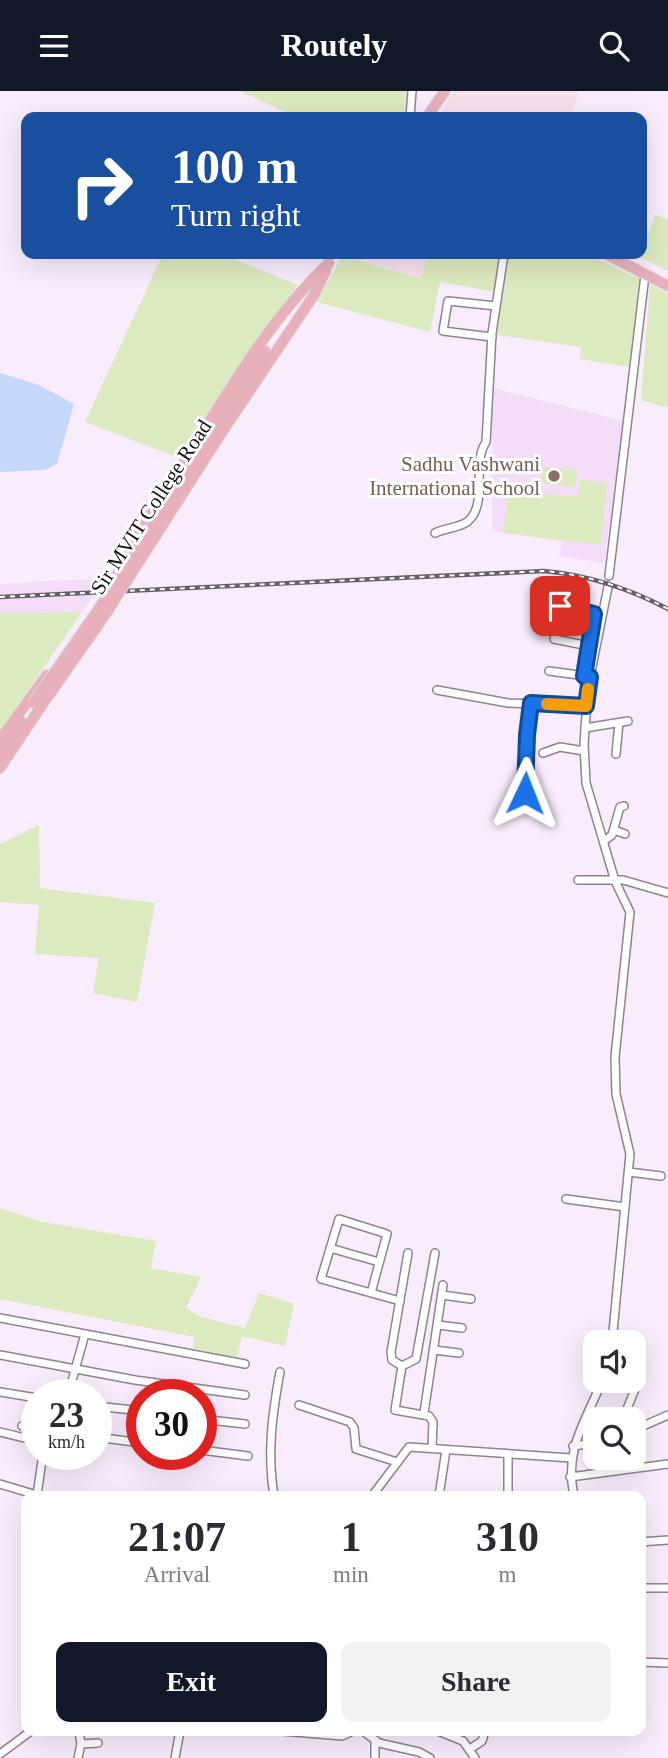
<!DOCTYPE html>
<html lang="en">
<head>
<meta charset="utf-8">
<style>
	body { margin:0; font-family:"Times New Roman",serif; background:#f2f2f3; color:#2b2b33; height:100vh; display:flex; flex-direction:column; font-size:26px; white-space:nowrap }
	* { box-sizing:border-box; margin:0 }
	p { font-size:23px; color:#7c7c81 }
	.icon { flex:none; width:38px; height:38px; fill:none; stroke:currentColor; stroke-width:2; stroke-linecap:round; stroke-linejoin:round }
	.map { position:relative; flex:1; overflow:hidden }
	.details { position:absolute; left:21px; top:1400px; width:625px; height:245px; display:flex; flex-direction:column; background:#fff; border-radius:14px; box-shadow:0 7px 28px #0002 }
	.details>* { flex:none }
	.guide { position:absolute; left:21px; top:21px; width:626px; height:147px; border-radius:14px; box-shadow:0 7px 28px #0002; background:#1a4fa0; color:#fff; overflow:hidden }
	.buttons { position:absolute; left:583px; top:1239px; display:grid; gap:14px }
	.buttons a { display:grid; place-items:center; width:63px; height:63px; border-radius:14px; background:#fff; box-shadow:0 7px 28px #0002; font-size:35px }
	.speed { position:absolute; left:21px; top:1288px; display:flex; gap:14px; font-size:35px; font-weight:700; text-align:center }
	.speed>* { display:grid; place-content:center; width:91px; height:91px; border-radius:50%; background:#fff; box-shadow:0 7px 28px #0002; line-height:1 }
	.speed small { font-size:18px; font-weight:400 }
	.speed .limit { border:10px solid #d22; background:#fff; color:#111 }
	.pin { position:absolute; display:grid; place-items:center; width:60px; height:60px; color:#fff; margin:-30px; border-radius:14px; box-shadow:0 4px 10px #0006 }
	.me { position:absolute; width:77px; margin:-38px; rotate:2deg; stroke-linejoin:round; filter:drop-shadow(0 0 5px #0008) }
	.turn { display:flex; align-items:center; gap:24px; height:147px; padding:0 35px; font-size:32px }
	.turn .icon { width:91px; height:91px; stroke-width:2.5 }
	.turn b { display:block; font-size:49px; line-height:60px }
	.eta { display:flex; justify-content:space-evenly; align-items:center; height:119px; text-align:center }
	.eta b { font-size:42px; font-weight:800; line-height:49px }
	.cta { display:flex; gap:14px; margin-top:auto; padding:14px 35px }
	.cta a { flex:1; height:80px; border-radius:14px; background:#111827; color:#fff; font-size:28px; font-weight:800; line-height:80px; text-align:center }
	.cta a+a { background:#f2f2f3; color:#2b2b33 }
	header { display:flex; justify-content:space-between; align-items:center; height:91px; padding:0 35px; background:#111827; color:#fff; font-size:32px; font-weight:800 }
	.map>svg:first-child { display:block }
	.industrial { fill:#f6e0ee }
	.built { fill:#f3ddf8 }
	.green { fill:#dceabf }
	.water { fill:#c5d7fa }
	.lines { fill:none; stroke-linecap:round; stroke-linejoin:round }
	.minor-casing { stroke:#918195; stroke-width:10 }
	.major-casing { stroke:#d9d9da; stroke-width:12 }
	.minor { stroke:#fff; stroke-width:7 }
	.major { stroke:#e8b0bb; stroke-width:10 }
	.rail-casing { stroke:#665f69; stroke-width:4.5 }
	.rail { stroke:#fff; stroke-width:2; stroke-dasharray:5; stroke-linecap:butt }
	.major-bridge-casing { stroke:#d9d9da; stroke-width:12; stroke-linecap:butt }
	.major-bridge { stroke:#e8b0bb; stroke-width:10 }
	.route-casing { stroke:#114b97; stroke-width:18 }
	.route { stroke:#1a73e8; stroke-width:12 }
	.slow { stroke:#f59e0b; stroke-width:12 }
	.education-dot { fill:#8d6e63; stroke:#fff; stroke-width:2.5 }
	.labels { text-anchor:middle; dominant-baseline:central; stroke-width:6; stroke-linejoin:round; paint-order:stroke }
	.education-label { font-size:21px; fill:#785e54; stroke:#fff; text-anchor:end }
	.street-label { font-size:21px; fill:#140f16; stroke:#fff }
</style>
</head>
<body>
<header><svg class="icon" aria-label="menu" viewBox="0 0 24 24"><path d="M4 6h16M4 12h16M4 18h16"/></svg>Routely<svg class="icon" aria-label="search" viewBox="0 0 24 24"><circle cx="10" cy="10" r="6"/><path d="M15 15l6 6"/></svg></header>
<div class="map">
<svg width="668" height="1667" viewBox="0 0 668 1667">
	<rect width="100%" height="100%" fill="#f9ecfd"/>
	<!-- industrial -->
	<g class="industrial">
		<polygon points="454,0 576,0 579,1 571,26 451,26 441,20"/>
		<polygon points="344,163 429,163 422,188"/>
	</g>
	<!-- built -->
	<g class="built">
		<polygon points="492,297 624,330 604,472 559,465 562,450 492,440"/>
		<polygon points="105,487 82,521 0,522 0,493"/>
	</g>
	<!-- green -->
	<g class="green">
		<polygon points="239,0 406,0 404,26 297,26"/>
		<polygon points="655,124 668,128 668,180 639,166"/>
		<polygon points="163,163 221,163 298,194 244,266 179,367 85,331"/>
		<polygon points="429,163 499,163 495,201 440,191 430,241 316,211 343,164 421,188"/>
		<polygon points="508,163 587,163 640,188 630,276 580,268 581,256 497,244"/>
		<polygon points="650,193 668,203 668,317 641,309"/>
		<polygon points="543,376 577,379 575,396 541,392"/>
		<polygon points="580,389 607,392 601,454 503,442 508,400 578,406"/>
		<polygon points="82,521 0,640 0,522"/>
		<polygon points="39,734 40,797 155,812 137,911 93,902 99,867 35,863 39,814 0,811 0,753"/>
		<polygon points="0,1117 43,1131 156,1150 151,1177 201,1186 186,1217 201,1226 245,1237 259,1202 294,1213 285,1255 242,1245 237,1267 193,1257 194,1246 0,1208"/>
	</g>
	<!-- water -->
	<polygon class="water" points="0,282 39,294 74,313 57,373 45,379 0,381"/>
	<g class="lines">
		<!-- minor casing -->
		<g class="minor-casing">
			<g id="minor">
				<polyline points="410,26 412,0"/>
				<polyline points="492,246 443,240 448,210 496,215"/>
				<path d="M435,442C445,437 458,437 467,431C489,414 471,373 486,351L492,242L504,163"/>
				<polyline points="609,485 645,184"/>
				<polyline points="608,496 588,596 584,653 586,692 615,790 630,821 615,966 616,1003 630,1063 612,1251"/>
				<polyline points="560,515 594,523 584,585"/>
				<polyline points="554,548 589,555"/>
				<polyline points="549,580 586,585"/>
				<polyline points="437,599 508,612 586,615"/>
				<polyline points="585,637 628,630"/>
				<polyline points="543,662 560,656 584,660"/>
				<polyline points="616,663 619,632"/>
				<polyline points="525,702 527,644 531,612"/>
				<polyline points="614,739 625,743"/>
				<polyline points="604,750 612,744 620,716 624,715"/>
				<polyline points="578,789 623,789 668,802"/>
				<polyline points="629,1081 661,1085"/>
				<polyline points="566,1108 625,1116"/>
				<polyline points="330,1157 379,1171"/>
				<polyline points="371,1202 387,1143 339,1128 321,1188 400,1210"/>
				<polyline points="442,1204 471,1208"/>
				<polyline points="0,1227 245,1273"/>
				<polyline points="438,1234 462,1237"/>
				<polyline points="434,1259 459,1262"/>
				<polyline points="0,1264 135,1289 245,1304"/>
				<polyline points="402,1275 416,1268 435,1162"/>
				<polyline points="402,1275 392,1269 391,1261 408,1162"/>
				<polyline points="402,1275 395,1319 429,1325 433,1331 432,1357"/>
				<polyline points="0,1301 37,1307"/>
				<polyline points="68,1304 85,1243"/>
				<polyline points="299,1314 350,1331 354,1337 356,1358 397,1371"/>
				<polyline points="96,1315 142,1320"/>
				<polyline points="424,1322 443,1194"/>
				<polyline points="201,1328 245,1333"/>
				<polyline points="623,1328 637,1293"/>
				<polyline points="22,1335 37,1338"/>
				<polyline points="634,1339 668,1324"/>
				<polyline points="0,1341 37,1350"/>
				<polyline points="96,1346 142,1352"/>
				<polyline points="573,1355 595,1352"/>
				<polyline points="201,1359 248,1365"/>
				<polyline points="570,1386 668,1373"/>
				<polyline points="0,1393 40,1405"/>
				<polyline points="37,1404 43,1363"/>
				<path d="M274,1405C267,1362 272,1324 280,1281"/>
				<polyline points="372,1405 409,1356 571,1367"/>
				<polyline points="439,1405 446,1359"/>
				<polyline points="508,1405 508,1363"/>
				<path d="M574,1405C564,1358 585,1332 602,1290"/>
				<polyline points="640,1451 668,1449"/>
				<polyline points="640,1497 668,1497"/>
				<polyline points="640,1571 668,1572"/>
				<polyline points="282,1640 342,1645 353,1640"/>
				<polyline points="363,1640 379,1652 419,1661 430,1667"/>
				<polyline points="438,1640 463,1650 475,1667"/>
				<polyline points="81,1653 98,1652"/>
				<polyline points="470,1658 482,1650 485,1640"/>
				<polyline points="0,1663 31,1640"/>
				<polyline points="78,1667 81,1653 79,1640"/>
				<polyline points="175,1667 180,1640"/>
				<polyline points="375,1667 375,1649"/>
			</g>
		</g>
		<!-- major casing -->
		<g class="major-casing">
			<g id="major">
				<polyline points="427,26 445,0"/>
				<polyline points="606,163 668,195"/>
				<polyline points="215,337 265,260"/>
				<polyline points="222,341 314,204 326,179"/>
				<path d="M116,489L125,460C194,368 245,251 329,172"/>
				<polyline points="0,649 47,584"/>
				<polyline points="0,662 21,630"/>
				<polyline points="0,677 40,617"/>
			</g>
		</g>
		<!-- minor -->
		<use href="#minor" class="minor"/>
		<!-- major -->
		<use href="#major" class="major"/>
		<!-- rail casing -->
		<g class="rail-casing">
			<path id="rail" d="M0,506L544,480C589,484 628,497 668,518"/>
		</g>
		<!-- rail -->
		<use href="#rail" class="rail"/>
		<!-- major-bridge casing -->
		<g class="major-bridge-casing">
			<g id="major-bridge">
				<polyline points="33,612 98,519 215,337"/>
				<polyline points="40,617 105,524 222,341"/>
			</g>
		</g>
		<!-- major-bridge -->
		<use href="#major-bridge" class="major-bridge"/>
	</g>
	<g class="lines">
		<!-- route casing -->
		<g class="route-casing">
			<polyline id="route" points="525,702 527,644 531,612 586,615 590,586 584,585 594,523 560,515"/>
		</g>
		<!-- route -->
		<use href="#route" class="route"/>
		<!-- slow -->
		<polyline class="slow" points="547,613 586,615 588,598"/>
	</g>
	<!-- markers -->
	<circle class="education-dot" cx="554" cy="385" r="7"/>
	<g class="labels">
		<!-- education labels -->
		<g class="education-label">
			<text x="540" y="373">Sadhu Vashwani<tspan x="540" dy="24">International School</tspan></text>
		</g>
		<!-- street labels -->
		<g class="street-label">
			<text transform="translate(151 416) rotate(-57)">Sir MVIT College Road</text>
		</g>
	</g>
</svg>
<div class="buttons">
<a><svg class="icon" aria-label="sound" viewBox="0 0 24 24"><path d="M4 9h4l5-4v14l-5-4H4zM17 9q2 3 0 6"/></svg></a>
<a><svg class="icon" aria-label="search" viewBox="0 0 24 24"><circle cx="10" cy="10" r="6"/><path d="M15 15l6 6"/></svg></a>
</div>
<div class="speed"><div>23<small>km/h</small></div><div class="limit">30</div></div>
<div class="pin" style="left:560px;top:515px;background:#d93025"><svg class="icon" aria-label="arrive" viewBox="0 0 24 24"><path d="M6 21V4h12l-3 4 3 4H6"/></svg></div>
<svg class="me" style="left:525px;top:702px" viewBox="-20 -20 40 40"><path d="M0-17L14 15 0 8-14 15z" fill="#1a73e8" stroke="#fff" stroke-width="4"/></svg>
<div class="guide">
<div class="turn"><svg class="icon" aria-label="right" viewBox="0 0 24 24"><path d="M7 20v-9h11M14 6l5 5-5 5"/></svg><div><b>100 m</b>Turn right</div></div>
</div>
<section class="details">
<div class="eta">
<div><b>21:07</b><p>Arrival</p></div>
<div><b>1</b><p>min</p></div>
<div><b>310</b><p>m</p></div>
</div>
<div class="cta"><a>Exit</a><a>Share</a></div>
</section>
</div>
</body>
</html>
